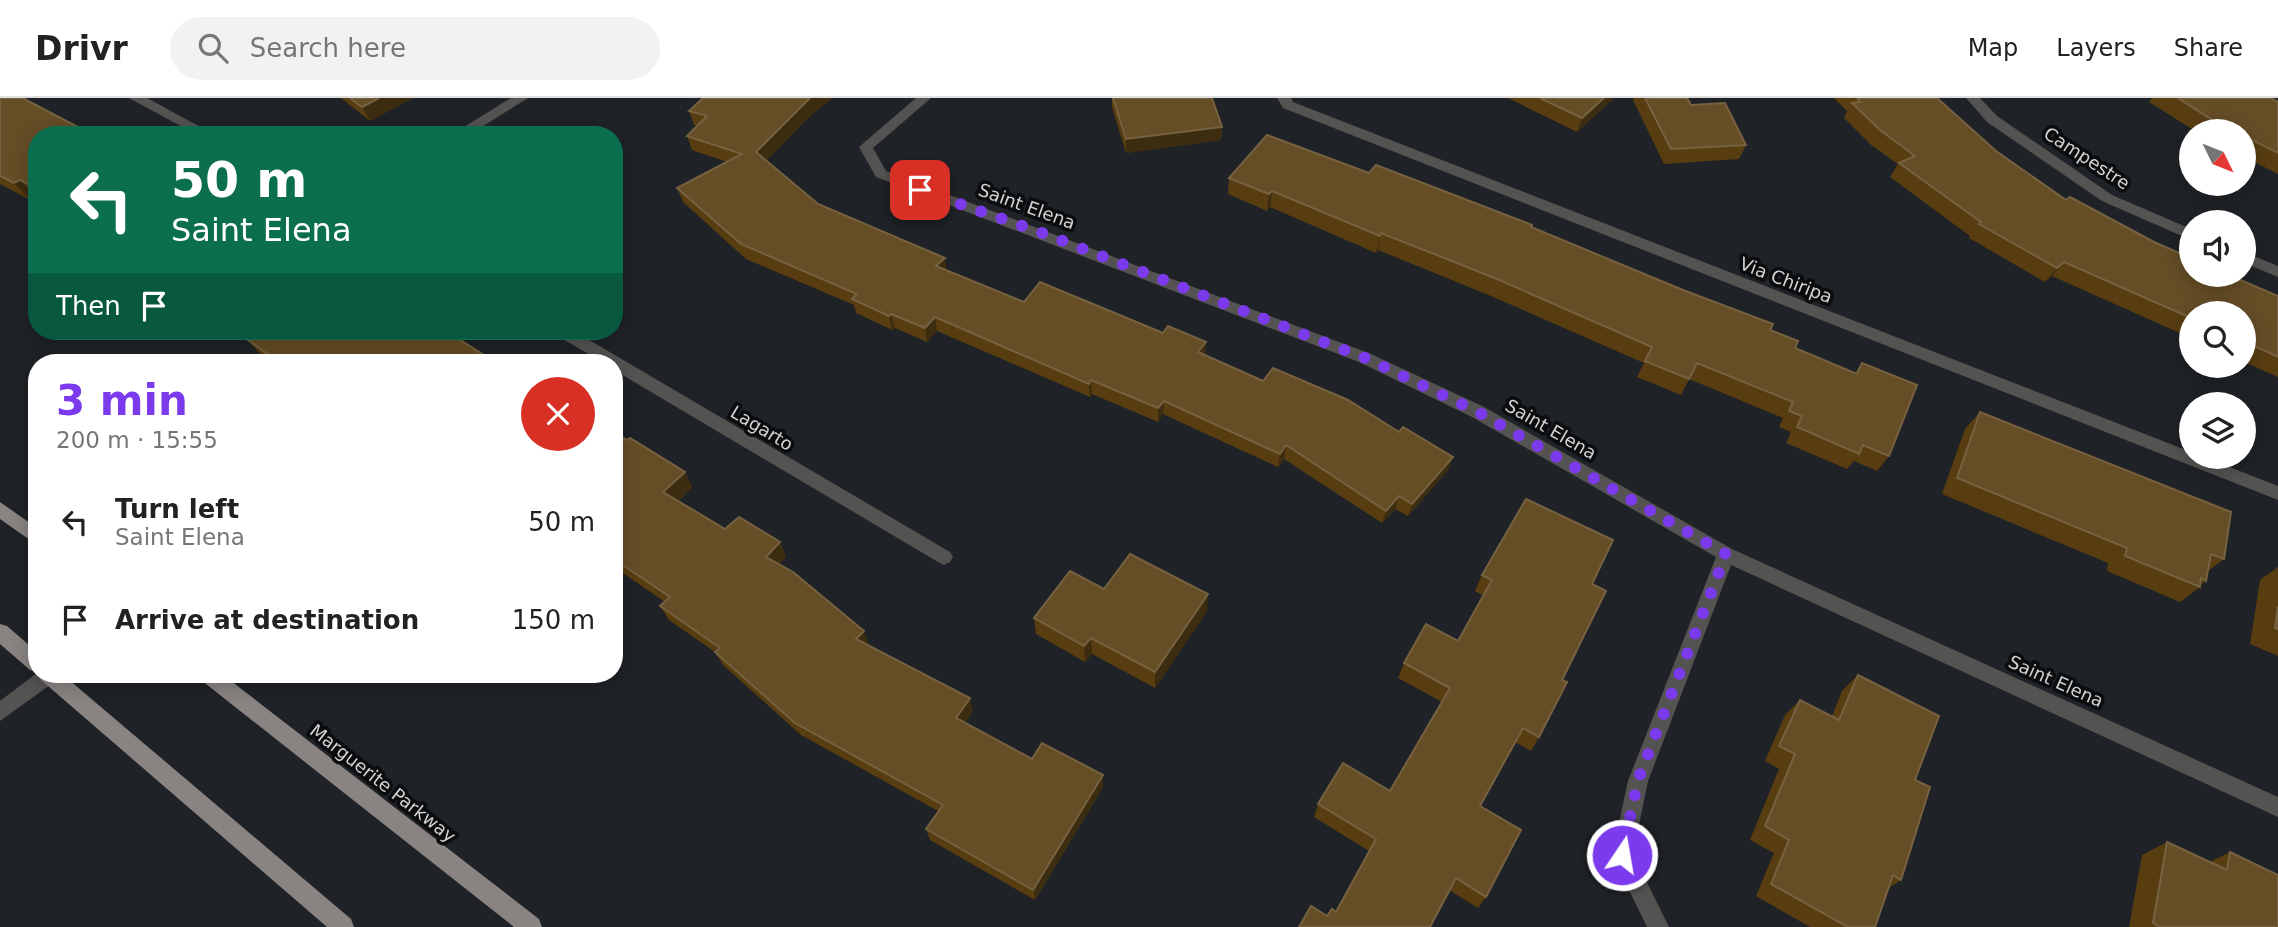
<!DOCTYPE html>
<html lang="en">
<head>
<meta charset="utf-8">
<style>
	body { margin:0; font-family:"DejaVu Sans",sans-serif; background:#f2f2f2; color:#222; height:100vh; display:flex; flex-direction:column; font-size:26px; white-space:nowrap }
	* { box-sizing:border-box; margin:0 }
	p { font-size:23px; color:#767676 }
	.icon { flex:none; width:38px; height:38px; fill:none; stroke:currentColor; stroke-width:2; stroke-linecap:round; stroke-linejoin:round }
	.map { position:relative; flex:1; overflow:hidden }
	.sheet { position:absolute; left:28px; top:256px; width:595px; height:329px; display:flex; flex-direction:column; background:#fff; border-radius:28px; box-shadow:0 4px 18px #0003 }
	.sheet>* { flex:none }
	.hud { position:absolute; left:28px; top:28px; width:595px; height:214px; border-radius:28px; box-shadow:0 4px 18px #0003; background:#0b6e4f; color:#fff; overflow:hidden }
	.needle { width:46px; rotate:133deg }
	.fabs { position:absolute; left:2179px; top:21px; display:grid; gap:14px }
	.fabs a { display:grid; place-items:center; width:77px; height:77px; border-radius:50%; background:#fff; box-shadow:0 4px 18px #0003; font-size:35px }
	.pin { position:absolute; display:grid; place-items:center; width:60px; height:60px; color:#fff; margin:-30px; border-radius:14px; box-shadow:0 4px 10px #0006 }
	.me { position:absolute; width:77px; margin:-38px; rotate:12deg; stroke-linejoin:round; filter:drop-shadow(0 0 5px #0008) }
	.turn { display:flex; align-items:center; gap:24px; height:147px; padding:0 28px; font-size:32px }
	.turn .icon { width:91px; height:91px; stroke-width:2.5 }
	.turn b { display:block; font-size:49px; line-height:60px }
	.then { display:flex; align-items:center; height:66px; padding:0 28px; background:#0003; gap:14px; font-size:26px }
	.round { display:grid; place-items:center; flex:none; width:74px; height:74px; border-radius:37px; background:#f2f2f2 }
	.headline { display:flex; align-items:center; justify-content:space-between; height:119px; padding:0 28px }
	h1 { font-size:42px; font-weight:700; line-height:52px; color:#7c3aed }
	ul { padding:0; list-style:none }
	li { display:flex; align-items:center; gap:21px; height:98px; padding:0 28px }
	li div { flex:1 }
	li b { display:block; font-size:26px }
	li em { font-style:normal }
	header { display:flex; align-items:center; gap:42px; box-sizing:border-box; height:98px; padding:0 35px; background:#fff; border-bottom:2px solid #e0e0e0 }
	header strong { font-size:33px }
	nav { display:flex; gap:38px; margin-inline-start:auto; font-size:24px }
	.search { width:490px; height:63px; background:#f2f2f2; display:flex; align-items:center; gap:18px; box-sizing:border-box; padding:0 24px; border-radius:38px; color:#767676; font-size:26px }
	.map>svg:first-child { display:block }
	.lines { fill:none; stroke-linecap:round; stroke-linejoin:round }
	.minor { fill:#555352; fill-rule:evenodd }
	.primary { fill:#898482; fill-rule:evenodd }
	.wall { fill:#583d11 }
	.shaded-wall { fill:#3c2c10 }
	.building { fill:#654d26; stroke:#766241; stroke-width:2 }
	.route { stroke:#7c3aed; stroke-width:12; stroke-dasharray:0 21.6 }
	.labels { text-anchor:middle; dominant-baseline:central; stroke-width:7; stroke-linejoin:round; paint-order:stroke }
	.street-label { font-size:18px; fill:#d0d2d4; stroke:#0a0c0d }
</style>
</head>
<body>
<header>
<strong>Drivr</strong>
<div class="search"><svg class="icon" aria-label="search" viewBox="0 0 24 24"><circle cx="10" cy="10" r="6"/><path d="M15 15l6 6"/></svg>Search here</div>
<nav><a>Map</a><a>Layers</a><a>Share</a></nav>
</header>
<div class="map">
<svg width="2278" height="829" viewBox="0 0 2278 829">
	<rect width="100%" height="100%" fill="#1f2226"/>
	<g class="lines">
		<!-- minor -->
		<g class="minor">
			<polygon points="129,0 147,0 215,37 197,37"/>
			<polygon points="511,0 528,0 469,37 451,37"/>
			<polygon points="916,0 931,0 873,50 886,73 1371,256 1484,309 1732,451 2278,699 2278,719 1731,467 1648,683 1633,756 1669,829 1647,829 1612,757 1628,683 1716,459 1472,319 1359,264 876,79 859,49"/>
			<polygon points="1277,0 1291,0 1293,4 2191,354 2191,359 2204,359 2278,388 2278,402 1283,10"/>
			<polygon points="1966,0 1980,0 1997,18 2112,97 2191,131 2191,142 2102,103 1987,24"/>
			<polygon points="2244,154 2278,168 2278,179 2244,165"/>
			<polygon points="554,233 574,233 950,454 953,459 950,464 944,467 938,464 614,272 614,264 602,264 556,237"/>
			<polygon points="37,575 60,576 57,582 0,623 0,603"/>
		</g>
		<!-- primary -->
		<g class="primary">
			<polygon points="0,404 37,430 37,447 0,421"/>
			<polygon points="0,526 7,528 37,554 37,574 30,572 0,546"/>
			<polygon points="38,576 62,576 351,821 354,829 327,829 41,582"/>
			<polygon points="199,576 222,576 539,821 542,829 514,829 201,582"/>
		</g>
	</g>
	<!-- wall -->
	<g class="wall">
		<polygon points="0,0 37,37 37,99 30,102 0,86"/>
		<polygon points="341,0 413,0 370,23"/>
		<polygon points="703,0 832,0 809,19 766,63 818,106 947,173 1024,204 1163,235 1206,244 1205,257 1448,372 1408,418 1395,411 1382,425 1284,361 1278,369 1163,316 1158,324 1092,296 1090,299 937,233 927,244 895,230 892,232 856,215 854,207 746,161 683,104 677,90 727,64 692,52 687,38 697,28 694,27 689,13"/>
		<polygon points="1112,0 1212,0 1222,29 1221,42 1126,55 1112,9"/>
		<polygon points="1508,0 1614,0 1577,34"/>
		<polygon points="1634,0 1687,0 1691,7 1746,47 1739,61 1664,66 1633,2"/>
		<polygon points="1834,0 1937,0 1996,53 2066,102 2154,144 2278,198 2278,279 2244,264 2244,215 2191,215 2191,240 2052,178 2045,184 1969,140 1970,138 1890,79 1898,66 1871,47 1844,20 1847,13"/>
		<polygon points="2152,0 2271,0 2278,4 2278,76 2244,59 2244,33 2195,33 2149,4"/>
		<polygon points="1369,75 1532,130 1770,232 1795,250 1855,275 1862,265 1889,358 1877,373 1854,363 1847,371 1786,345 1791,334 1779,329 1783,320 1689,281 1681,297 1637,279 1644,265 1491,198 1378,152 1376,155 1270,109 1267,113 1228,96 1229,80"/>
		<polygon points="247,233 446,233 495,264 270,264 262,258 248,242 254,238"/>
		<polygon points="1980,314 2224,461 2208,473 2206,483 2200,487 2200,489 2180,504 2107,473 2108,465 1942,396 1965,331"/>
		<polygon points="614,335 685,374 692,389 678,403 725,431 780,444 786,459 779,466 869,547 973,613 965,625 1032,661 1103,689 1035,802 930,742 926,731 938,713 801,637 723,567 715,554 669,522 660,508 665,504 614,469"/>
		<polygon points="2278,469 2278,558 2250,546 2260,482"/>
		<polygon points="1482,477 1592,486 1562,582 1539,639 1531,653 1515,644 1480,708 1486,799 1478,810 1449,792 1327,818 1336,814 1369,753 1314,719 1318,706 1390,693 1442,604 1398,580 1404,565 1458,543 1484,498 1475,493"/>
		<polygon points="1104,491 1207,513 1155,590 1092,556 1085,564 1036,536 1034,520"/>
		<polygon points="1858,577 1915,682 1901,782 1889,790 1875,829 1810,829 1756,798 1774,755 1750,742 1779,671 1765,663 1785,617 1800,602 1832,618 1842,593"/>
		<polygon points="2167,744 2210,764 2230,754 2278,829 2129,829 2142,757"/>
	</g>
	<!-- shaded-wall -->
	<g class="shaded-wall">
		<polygon points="379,0 413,0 370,23 362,9"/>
		<polygon points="810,0 832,0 809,19 760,69 756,54"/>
		<polygon points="1604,0 1614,0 1577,34 1582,20"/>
		<polygon points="1222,29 1221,42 1126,55 1126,41"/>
		<polygon points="20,82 36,98 30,102 14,85"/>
		<polygon points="1272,93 1270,109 1267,113 1269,96"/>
		<polygon points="1381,135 1378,152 1376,155 1380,138"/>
		<polygon points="945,160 947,174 936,168"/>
		<polygon points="2064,164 2052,178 2045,184 2057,170"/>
		<polygon points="891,216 895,230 892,232 889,218"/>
		<polygon points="935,219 937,233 927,244 925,230"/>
		<polygon points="1206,244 1205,257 1198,254"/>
		<polygon points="1091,282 1092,296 1090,299 1089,286"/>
		<polygon points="1164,303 1163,316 1158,324 1158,310"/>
		<polygon points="1286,347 1284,361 1278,369 1280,356"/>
		<polygon points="1453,359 1448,372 1408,418 1412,406"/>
		<polygon points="685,374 692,389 671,409 663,394"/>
		<polygon points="1399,398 1395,411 1382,425 1386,413"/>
		<polygon points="780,444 786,459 772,473 766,459"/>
		<polygon points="1208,496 1207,513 1155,590 1155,574"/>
		<polygon points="864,533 869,547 856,541"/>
		<polygon points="1091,540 1092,556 1085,564 1084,548"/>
		<polygon points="970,600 973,613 959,633 956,620"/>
		<polygon points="1103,677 1103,689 1035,802 1033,792"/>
	</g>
	<!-- building -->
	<g class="building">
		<polygon points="0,0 23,0 30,4 93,37 37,37 37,90 20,82 14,85 0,78"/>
		<polygon points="350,0 379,0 362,9"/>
		<polygon points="703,0 810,0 756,54 818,106 945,160 936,168 1024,204 1040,184 1163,235 1168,228 1206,244 1198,254 1263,283 1273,270 1348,302 1399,334 1403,329 1453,359 1412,406 1399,398 1386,413 1286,347 1280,356 1164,303 1158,310 1091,282 1089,286 935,219 925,230 891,216 889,218 852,201 857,196 741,146 677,90 742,56 687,38 707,18 689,13"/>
		<polygon points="1113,0 1212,0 1222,29 1126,41"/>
		<polygon points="1540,0 1604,0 1582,20"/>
		<polygon points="1645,0 1687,0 1691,7 1725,5 1746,47 1671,51"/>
		<polygon points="1857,0 1937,0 1996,53 2066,102 2070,99 2154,144 2191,160 2191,177 2229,177 2278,198 2278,259 2244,243 2244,215 2191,215 2191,220 2064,164 2057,170 1979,126 1981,124 1899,65 1915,58 1880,32 1852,5 1860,4"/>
		<polygon points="2178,0 2271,0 2278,4 2278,55 2244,38 2244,33 2235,33 2214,23"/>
		<polygon points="1267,37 1369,75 1376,67 1532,127 1531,129 1683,192 1773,226 1770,232 1798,243 1795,250 1857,276 1862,265 1917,287 1889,358 1863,347 1859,356 1797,329 1802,318 1789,313 1793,304 1697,265 1689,281 1645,263 1652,249 1497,181 1381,135 1380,138 1272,93 1269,96 1229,80"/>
		<polygon points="257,233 446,233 495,264 279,264 248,242 259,234"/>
		<polygon points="1980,314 2231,414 2224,461 2211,456 2206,483 2201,480 2200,489 2125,458 2127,450 1957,380"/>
		<polygon points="614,335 627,342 630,340 685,374 663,394 725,431 739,419 780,444 766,459 793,474 864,533 856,541 970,600 956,620 1032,661 1042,645 1103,677 1033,792 926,731 943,707 795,625 715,554 720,550 660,508 670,499 614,461"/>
		<polygon points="1526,401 1613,442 1592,486 1606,493 1562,582 1567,584 1539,639 1523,630 1480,708 1521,732 1486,799 1456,780 1430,829 1299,829 1311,808 1327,818 1332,811 1336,814 1376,741 1318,706 1343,665 1390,693 1450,590 1404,565 1426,526 1458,543 1492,482 1482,477"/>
		<polygon points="1130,456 1208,496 1155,574 1091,540 1084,548 1034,520 1070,473 1104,491"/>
		<polygon points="2278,508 2278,531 2275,530"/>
		<polygon points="1858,577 1939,618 1915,682 1930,689 1901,782 1893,777 1875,829 1848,829 1771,786 1789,742 1765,728 1795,656 1779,648 1800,602 1839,622"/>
		<polygon points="2167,744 2227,772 2230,754 2278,777 2278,829 2160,829 2153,825"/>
	</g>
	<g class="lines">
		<!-- route -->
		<polyline class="route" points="920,92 1037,133 1365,260 1478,314 1726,456 1638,682 1622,757"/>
	</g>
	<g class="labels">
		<!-- street labels -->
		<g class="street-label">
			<text transform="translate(2087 60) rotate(33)">Campestre</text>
			<text transform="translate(1027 108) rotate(20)">Saint Elena</text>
			<text transform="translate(1786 182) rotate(21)">Via Chiripa</text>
			<text transform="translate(762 330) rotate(31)">Lagarto</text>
			<text transform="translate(1551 331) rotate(30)">Saint Elena</text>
			<text transform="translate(2056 583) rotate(24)">Saint Elena</text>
			<text transform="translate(383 685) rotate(38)">Marguerite Parkway</text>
		</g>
	</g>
</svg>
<div class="fabs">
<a><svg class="needle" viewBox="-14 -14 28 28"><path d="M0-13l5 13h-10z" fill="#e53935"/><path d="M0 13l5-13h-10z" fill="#767676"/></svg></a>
<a><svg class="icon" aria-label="sound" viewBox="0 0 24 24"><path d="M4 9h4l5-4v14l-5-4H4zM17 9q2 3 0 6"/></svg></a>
<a><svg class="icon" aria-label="search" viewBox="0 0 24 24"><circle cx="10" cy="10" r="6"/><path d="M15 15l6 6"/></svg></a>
<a><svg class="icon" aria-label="layers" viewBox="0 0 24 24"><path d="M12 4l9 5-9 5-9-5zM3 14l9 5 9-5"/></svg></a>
</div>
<div class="pin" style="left:920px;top:92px;background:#d93025"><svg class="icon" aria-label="arrive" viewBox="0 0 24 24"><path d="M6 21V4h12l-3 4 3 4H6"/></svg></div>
<svg class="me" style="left:1622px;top:757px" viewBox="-20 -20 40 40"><circle r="17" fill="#7c3aed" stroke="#fff" stroke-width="3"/><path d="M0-11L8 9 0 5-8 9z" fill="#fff"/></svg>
<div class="hud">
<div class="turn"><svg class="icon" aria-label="left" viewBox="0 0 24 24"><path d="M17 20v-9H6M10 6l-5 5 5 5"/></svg><div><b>50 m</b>Saint Elena</div></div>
<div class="then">Then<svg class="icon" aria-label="arrive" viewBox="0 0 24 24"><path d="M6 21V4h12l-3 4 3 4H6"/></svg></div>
</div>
<section class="sheet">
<div class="headline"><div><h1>3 min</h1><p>200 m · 15:55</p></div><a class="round" style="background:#d93025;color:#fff"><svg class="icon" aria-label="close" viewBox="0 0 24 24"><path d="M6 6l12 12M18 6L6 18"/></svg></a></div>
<ul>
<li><svg class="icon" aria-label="left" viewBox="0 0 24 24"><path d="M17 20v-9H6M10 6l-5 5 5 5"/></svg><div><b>Turn left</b><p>Saint Elena</p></div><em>50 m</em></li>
<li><svg class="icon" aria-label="arrive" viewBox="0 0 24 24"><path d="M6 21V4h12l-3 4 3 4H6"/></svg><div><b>Arrive at destination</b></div><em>150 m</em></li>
</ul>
</section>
</div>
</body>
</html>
